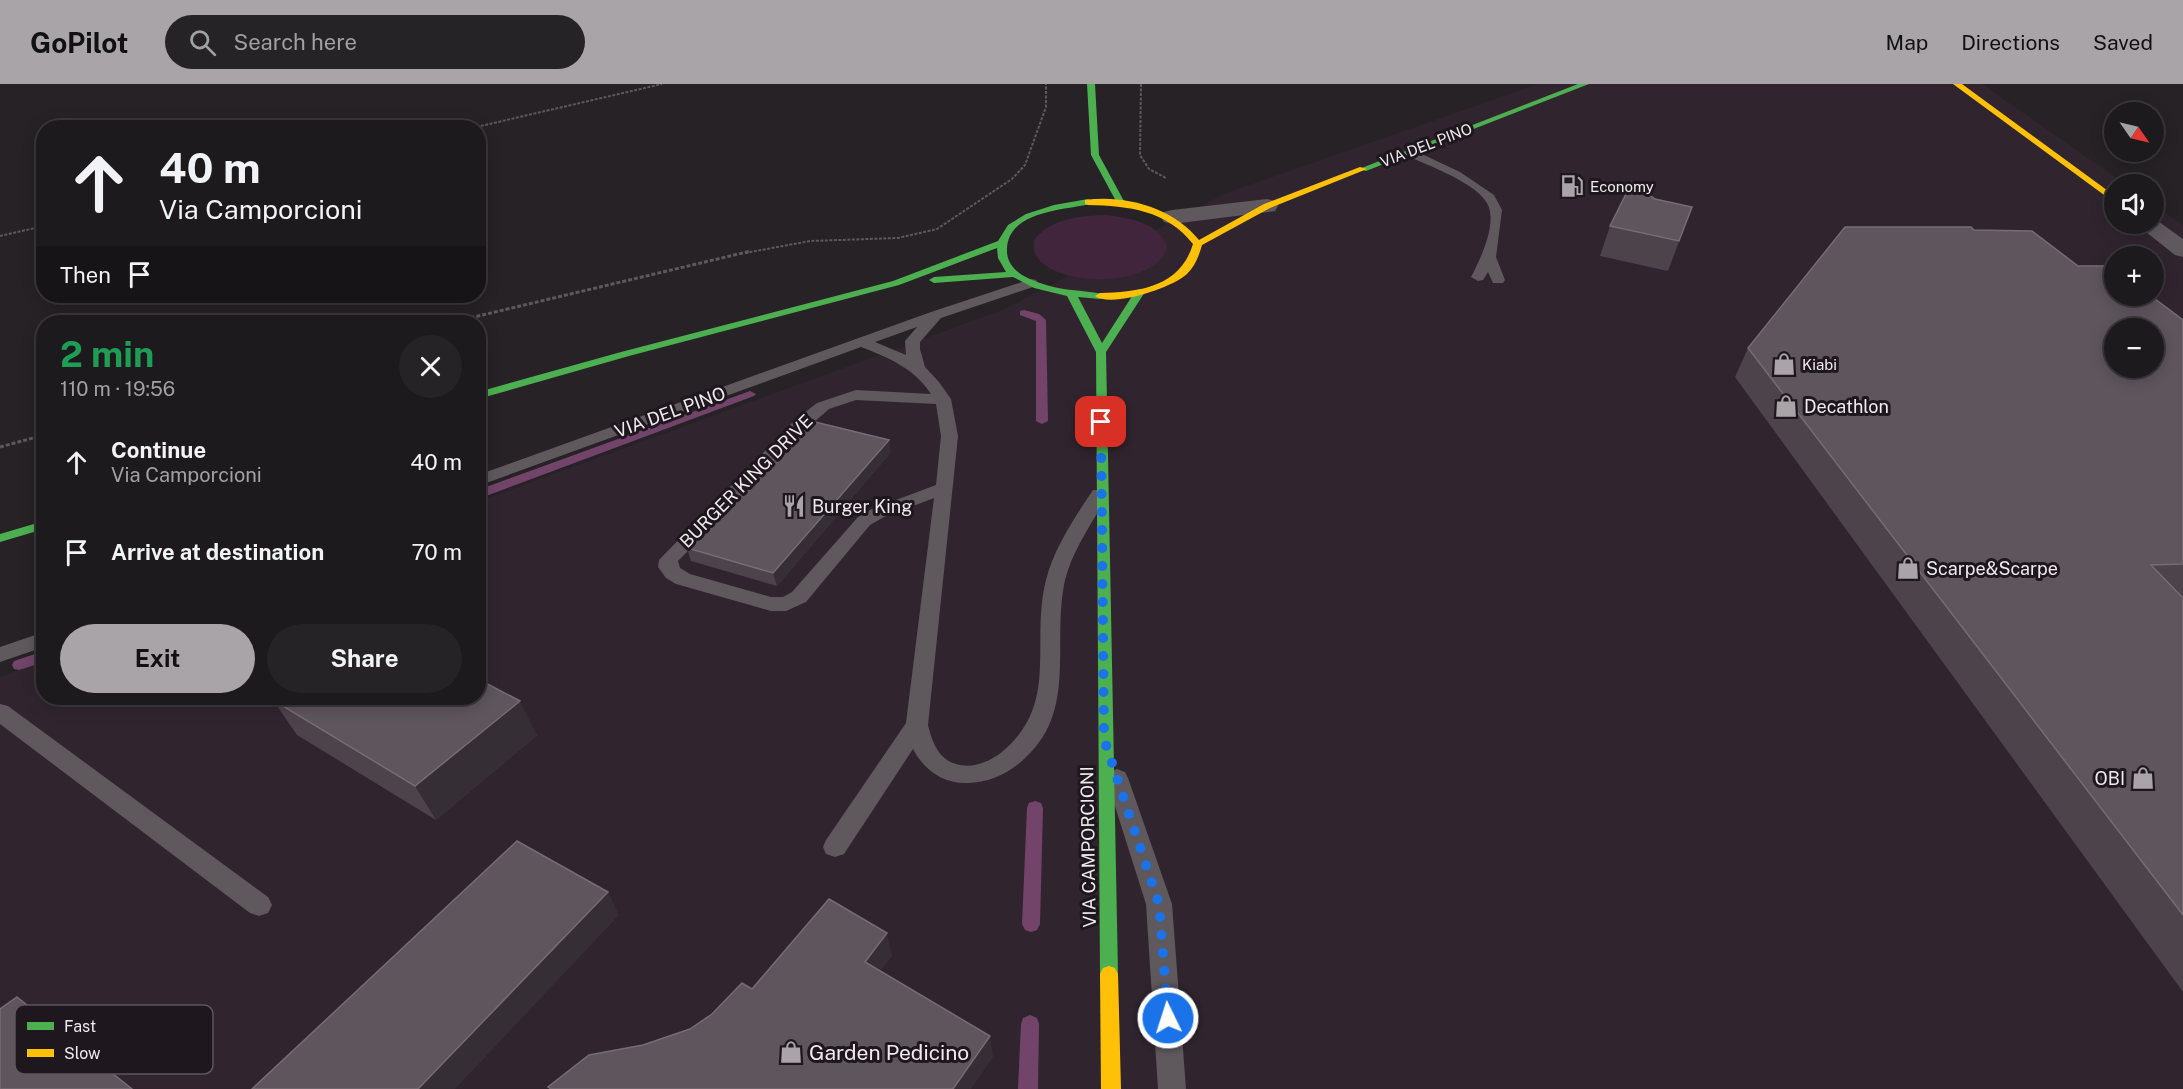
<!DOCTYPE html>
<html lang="en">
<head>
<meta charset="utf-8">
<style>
	body { margin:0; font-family:"Public Sans",sans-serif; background:#252325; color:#f1f3f6; height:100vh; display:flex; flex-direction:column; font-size:22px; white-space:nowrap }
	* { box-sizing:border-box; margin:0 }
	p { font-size:20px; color:#a0a1a3 }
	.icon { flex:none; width:33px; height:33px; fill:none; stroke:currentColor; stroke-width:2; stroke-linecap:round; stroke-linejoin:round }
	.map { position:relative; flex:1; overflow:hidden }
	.side { position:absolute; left:36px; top:231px; width:450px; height:390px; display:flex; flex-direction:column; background:#1c1a1c; border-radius:24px; box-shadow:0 3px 15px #0003,0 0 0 2px #3a383b }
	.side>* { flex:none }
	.banner { position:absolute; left:36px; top:36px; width:450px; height:183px; border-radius:24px; box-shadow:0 3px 15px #0003,0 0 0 2px #3a383b; background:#1c1a1c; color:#f1f3f6; overflow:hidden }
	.needle { width:39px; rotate:124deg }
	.buttons { position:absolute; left:2104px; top:18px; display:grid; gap:12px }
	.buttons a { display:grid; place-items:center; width:60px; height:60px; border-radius:50%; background:#1c1a1c; box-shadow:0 3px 15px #0003,0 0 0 2px #3a383b; font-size:30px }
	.pin { position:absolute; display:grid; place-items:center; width:51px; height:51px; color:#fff; margin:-26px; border-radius:12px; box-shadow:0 3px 9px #0006 }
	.me { position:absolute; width:66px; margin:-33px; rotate:356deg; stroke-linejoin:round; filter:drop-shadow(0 0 4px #0008) }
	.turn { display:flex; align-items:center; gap:21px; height:126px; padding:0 24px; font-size:27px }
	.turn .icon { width:78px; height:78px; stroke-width:2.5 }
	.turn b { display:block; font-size:42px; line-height:51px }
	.then { display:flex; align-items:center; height:57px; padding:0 24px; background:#0003; gap:12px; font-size:22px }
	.round { display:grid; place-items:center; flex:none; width:63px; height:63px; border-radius:32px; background:#252325 }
	.overview { display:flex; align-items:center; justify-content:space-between; height:102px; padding:0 24px }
	h1 { font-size:36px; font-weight:700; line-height:45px; color:#1e9e55 }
	.primary-button { display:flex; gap:12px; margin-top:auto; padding:12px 24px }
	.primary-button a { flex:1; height:69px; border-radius:36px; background:#a9a4a8; color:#111; font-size:24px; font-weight:700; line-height:69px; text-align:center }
	.primary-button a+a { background:#252325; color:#f1f3f6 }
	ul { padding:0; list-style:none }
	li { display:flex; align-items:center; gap:18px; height:90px; padding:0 24px }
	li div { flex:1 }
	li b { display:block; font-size:22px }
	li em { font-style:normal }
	header { display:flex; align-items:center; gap:36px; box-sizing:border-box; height:84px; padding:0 30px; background:#a9a4a8; color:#111 }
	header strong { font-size:28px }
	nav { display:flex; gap:33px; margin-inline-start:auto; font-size:21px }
	.search { width:420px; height:54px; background:#252325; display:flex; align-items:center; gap:15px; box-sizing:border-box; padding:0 21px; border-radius:33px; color:#a0a1a3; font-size:22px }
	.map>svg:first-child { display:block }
	.built { fill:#30252f; fill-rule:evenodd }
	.green { fill:#41253c }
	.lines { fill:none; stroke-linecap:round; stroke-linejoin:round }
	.stream { fill:#72446a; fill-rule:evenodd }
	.path-far1 { stroke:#5d585c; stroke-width:2; stroke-dasharray:3 1.5; stroke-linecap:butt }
	.path { stroke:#5d585c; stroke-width:3; stroke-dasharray:4 2; stroke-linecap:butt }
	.lane { fill:#5f585d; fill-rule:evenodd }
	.street { fill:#5f585d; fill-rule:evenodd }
	.fast { fill:#4caf50; fill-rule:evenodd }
	.slow { fill:#ffc107; fill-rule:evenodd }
	.wall { fill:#4c434b }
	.shaded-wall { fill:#362e35 }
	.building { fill:#5e555d; stroke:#756c74; stroke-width:1.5; fill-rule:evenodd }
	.route { stroke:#1a73e8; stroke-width:10; stroke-dasharray:0 18 }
	.labels { text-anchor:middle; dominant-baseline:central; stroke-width:6; stroke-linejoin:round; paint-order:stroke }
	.far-street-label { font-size:15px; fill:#f0eaee; stroke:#1e171d }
	.far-poi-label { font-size:15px; fill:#f0eaee; stroke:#1e171d; text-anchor:start }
	.poi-label { font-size:18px; fill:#f0eaee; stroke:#1e171d; text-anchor:start }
	.street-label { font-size:18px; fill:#f0eaee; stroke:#1e171d }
	.near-poi-label { font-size:21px; fill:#f0eaee; stroke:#1e171d; text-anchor:start }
	.key { fill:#1e171d; stroke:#5d565c; stroke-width:1.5 }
	.key-label { font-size:16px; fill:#f0eaee }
</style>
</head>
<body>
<header>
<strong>GoPilot</strong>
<div class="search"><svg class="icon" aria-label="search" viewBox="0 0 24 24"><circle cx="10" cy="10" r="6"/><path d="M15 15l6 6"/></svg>Search here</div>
<nav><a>Map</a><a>Directions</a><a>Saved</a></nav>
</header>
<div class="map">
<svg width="2183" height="1005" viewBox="0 0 2183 1005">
	<rect width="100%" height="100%" fill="#262225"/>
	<!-- built -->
	<path class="built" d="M1538,0H1982L2125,100H2115V140H2154V121L2183,141V1005H0V593L43,577L44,614H478L479,417L1005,225L1226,109ZM2115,172H2154V212H2115ZM2115,244H2154V284H2115Z"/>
	<!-- green -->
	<path class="green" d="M1106,131C1129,134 1158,138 1167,162C1157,210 1024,204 1034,156C1051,134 1080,132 1106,131Z"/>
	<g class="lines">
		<!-- stream -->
		<g class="stream">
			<polygon points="1024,226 1039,230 1046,236 1048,337 1042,340 1036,337 1036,237 1020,231 1020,227"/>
			<polygon points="750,307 756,310 754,312 478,415 478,406"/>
			<polygon points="44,567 44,578 19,586 14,585 12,581 14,577"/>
			<polygon points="1035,717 1041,719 1043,724 1040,840 1037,846 1031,848 1025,846 1022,840 1027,724 1029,719"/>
			<polygon points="1030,931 1037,934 1039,940 1038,1005 1018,1005 1021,940 1023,934"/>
		</g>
		<!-- path-far1 -->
		<g class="path-far1">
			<polyline points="1141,0 1140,71 1149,85 1166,94"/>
			<polyline points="472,44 662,0"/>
			<polyline points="0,152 44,142"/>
			<polyline points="745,169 810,157 898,154 937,145 1012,95 1025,81 1046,23 1046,0"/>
		</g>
		<!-- path -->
		<g class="path">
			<polyline points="453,238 751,167"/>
			<polyline points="0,363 44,351"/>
		</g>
		<!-- lane -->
		<g class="lane">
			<path d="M1409,64L1460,88L1494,111L1502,126L1496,173L1505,196L1503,199H1493L1488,188L1483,196L1478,197L1471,193C1480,176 1497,141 1488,121C1478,99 1427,81 1405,71V65Z"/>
			<path d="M1031,195L1036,196L1038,199L1036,202L941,234L920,258V265L925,283L939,298L951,315L958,352L928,641C932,657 938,675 956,680C972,685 990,678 1003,667C1060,619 1030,559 1046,496C1054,464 1075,433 1093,406H1105L1108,410C1093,438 1073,465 1065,496C1051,561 1079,628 1022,677C1007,690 988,699 968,699C943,700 924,686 913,665L844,770L835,773L826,770L823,763L826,756L906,639L934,414L884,433L870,441L806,518L786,527H771L676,500L666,494L658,483L659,476L794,337L817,319L856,306L931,310C914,284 889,274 861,263L478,402V391L931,228ZM917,243L905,257L906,271L875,258ZM856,316L936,320L941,352L936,401L872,425L858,433L792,508L783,513H771L690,490L680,484L678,477L682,473L806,345L829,325Z"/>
			<polygon points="44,548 44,563 0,578 0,563"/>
			<polygon points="0,620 8,622 268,813 272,821 268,829 259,832 250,829 0,640"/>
			<polygon points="1117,685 1125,688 1128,694 1172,820 1186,1005 1158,1005 1146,820 1106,694 1109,688"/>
		</g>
		<!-- street -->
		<g class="street">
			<polygon points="1267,115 1275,117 1278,122 1275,127 1172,140 1164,138 1161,133 1164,128 1172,126"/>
			<polygon points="2155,135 2183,155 2183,173 2175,171 2136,140 2154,140"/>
		</g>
		<!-- fast -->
		<g class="fast">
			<polygon points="1087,0 1095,0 1099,71 1125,119 1124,121 1117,119 1091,71"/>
			<polygon points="1578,0 1589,0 1366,87 1359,85"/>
			<path d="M1088,115L1091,116V120C1064,126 1006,127 1007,167C1007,185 1025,194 1040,199C1061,207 1082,206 1104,210V214L1100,215L1078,213L1102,259L1136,206L1140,205L1145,208L1106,268L1118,890L1115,896L1109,898L1103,896L1100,890L1096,268L1067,212L1034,204L1013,193L934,199L929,196L934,193L1006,188L998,174L997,164L899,201L629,272L478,315V308L621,268L893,197L998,157L1008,141L1026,130L1054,121Z"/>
			<polygon points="44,437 44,445 0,458 0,450"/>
		</g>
		<!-- slow -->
		<g class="slow">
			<polygon points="1953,0 1962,0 2115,112 2115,119"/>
			<path d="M1360,83L1367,85L1270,124L1202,161C1199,172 1195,182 1187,190C1172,204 1111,224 1095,212L1100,209C1140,208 1180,203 1193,160C1166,126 1129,122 1088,121L1085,120V116C1125,110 1174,124 1199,156L1264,120Z"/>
			<polygon points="1109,882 1115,884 1118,890 1121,1005 1101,1005 1100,890 1103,884"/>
		</g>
	</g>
	<!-- wall -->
	<g class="wall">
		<polygon points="1655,115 1692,123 1668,187 1600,172 1610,142"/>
		<polygon points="2078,182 2183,236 2183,512 2181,512 2183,514 2183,908 1735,293 1748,264"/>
		<polygon points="891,368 777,502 691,477 687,464"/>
		<polygon points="273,616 537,651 436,736 297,651"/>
	</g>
	<!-- shaded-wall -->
	<g class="shaded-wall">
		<polygon points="889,356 891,368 777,502 773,489"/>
		<polygon points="520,617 537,651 436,736 415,702"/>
		<polygon points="608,808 619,831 455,1005 418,1005"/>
		<polygon points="887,849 892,872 870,901 865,878"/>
		<polygon points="990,952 993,973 971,1005 953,1005"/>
	</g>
	<!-- building -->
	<g class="building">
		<polygon points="1632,98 1655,115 1692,123 1679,157 1610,142"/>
		<path d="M1845,143H1971L1974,146L2032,147L2078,182H2113L2115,184V212H2151L2183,236V480L2151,481L2183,514V831L1748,264ZM2115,244H2154V284H2115Z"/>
		<polygon points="811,337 889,356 773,489 687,464"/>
		<polygon points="478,595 520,617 415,702 273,616 277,614 478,614"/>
		<polygon points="517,757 608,808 418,1005 252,1005"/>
		<polygon points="829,815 887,849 865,878 990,952 953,1005 551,1005 548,1003 589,971 643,961 690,945 712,930 742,899 752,905"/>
		<polygon points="17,913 132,1005 0,1005 0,925"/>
	</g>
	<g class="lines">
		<!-- route -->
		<polyline class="route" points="1101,338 1104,655 1159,820 1168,934"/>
	</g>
	<!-- icons -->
	<defs>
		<g id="fuel-bare" transform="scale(1.8)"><path d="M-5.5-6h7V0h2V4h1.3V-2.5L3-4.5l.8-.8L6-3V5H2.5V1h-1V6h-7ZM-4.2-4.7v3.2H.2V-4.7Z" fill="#a9a4a8" stroke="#1e171d" stroke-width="2.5" paint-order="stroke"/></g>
		<g id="shop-bare" transform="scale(1.8)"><path d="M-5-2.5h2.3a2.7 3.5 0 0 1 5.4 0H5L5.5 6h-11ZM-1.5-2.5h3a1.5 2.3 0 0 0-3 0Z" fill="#a9a4a8" stroke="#1e171d" stroke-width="2.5" paint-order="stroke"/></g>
		<g id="restaurant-bare" transform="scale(1.8)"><path d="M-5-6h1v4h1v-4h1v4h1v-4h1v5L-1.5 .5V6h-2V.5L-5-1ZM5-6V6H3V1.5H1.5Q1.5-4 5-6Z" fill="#a9a4a8" stroke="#1e171d" stroke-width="2.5" paint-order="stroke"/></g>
	</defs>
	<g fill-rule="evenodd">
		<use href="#fuel-bare" x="1572" y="102"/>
		<use href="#shop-bare" x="1784" y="280"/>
		<use href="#shop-bare" x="1786" y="322"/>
		<use href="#restaurant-bare" x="794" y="422"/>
		<use href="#shop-bare" x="1908" y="484"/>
		<use href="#shop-bare" x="2143" y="694"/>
		<use href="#shop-bare" x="791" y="968"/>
	</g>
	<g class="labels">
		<!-- far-street labels -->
		<g class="far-street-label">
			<text transform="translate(1426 61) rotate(-21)">VIA DEL PINO</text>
		</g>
		<!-- far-poi labels -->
		<g class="far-poi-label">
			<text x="1590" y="102">Economy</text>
			<text x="1802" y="280">Kiabi</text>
		</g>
		<!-- poi labels -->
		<g class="poi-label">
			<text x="1804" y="322">Decathlon</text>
			<text x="812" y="422">Burger King</text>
			<text x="1926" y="484">Scarpe&amp;Scarpe</text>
			<text x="2125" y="694" text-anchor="end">OBI</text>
		</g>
		<!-- street labels -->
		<g class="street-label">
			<text transform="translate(670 328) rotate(-20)">VIA DEL PINO</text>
			<text transform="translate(746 397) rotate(-45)">BURGER KING DRIVE</text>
			<text transform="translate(1088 763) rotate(-91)">VIA CAMPORCIONI</text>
		</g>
		<!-- near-poi labels -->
		<g class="near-poi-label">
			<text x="809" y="968">Garden Pedicino</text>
		</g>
	</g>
	<!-- legend -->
	<rect x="15" y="921" width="198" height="69" rx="9" class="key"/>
	<rect x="27" y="938" width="27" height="8" fill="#4caf50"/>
	<rect x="27" y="965" width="27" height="8" fill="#ffc107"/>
	<g class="key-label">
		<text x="64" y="948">Fast</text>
		<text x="64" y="975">Slow</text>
	</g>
</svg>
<div class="buttons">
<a><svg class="needle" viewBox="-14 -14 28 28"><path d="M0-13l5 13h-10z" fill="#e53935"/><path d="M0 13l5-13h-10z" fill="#a0a1a3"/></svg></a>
<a><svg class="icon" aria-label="sound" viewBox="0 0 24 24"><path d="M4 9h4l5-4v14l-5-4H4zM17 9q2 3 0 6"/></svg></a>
<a>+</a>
<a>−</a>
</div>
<div class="pin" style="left:1101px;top:338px;background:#d93025"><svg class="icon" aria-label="arrive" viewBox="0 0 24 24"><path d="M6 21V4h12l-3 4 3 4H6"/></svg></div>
<svg class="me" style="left:1168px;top:934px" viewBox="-20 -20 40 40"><circle r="17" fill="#1a73e8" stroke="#fff" stroke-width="3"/><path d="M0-11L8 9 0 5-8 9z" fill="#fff"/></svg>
<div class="banner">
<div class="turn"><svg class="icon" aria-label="ahead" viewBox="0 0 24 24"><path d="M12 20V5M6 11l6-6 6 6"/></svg><div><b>40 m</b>Via Camporcioni</div></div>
<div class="then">Then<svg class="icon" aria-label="arrive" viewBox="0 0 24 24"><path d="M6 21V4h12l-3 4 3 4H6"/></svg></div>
</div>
<section class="side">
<div class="overview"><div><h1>2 min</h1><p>110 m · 19:56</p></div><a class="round"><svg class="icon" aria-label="close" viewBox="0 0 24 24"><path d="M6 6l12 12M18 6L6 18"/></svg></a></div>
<ul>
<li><svg class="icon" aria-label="ahead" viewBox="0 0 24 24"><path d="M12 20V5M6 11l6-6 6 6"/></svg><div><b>Continue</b><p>Via Camporcioni</p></div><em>40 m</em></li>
<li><svg class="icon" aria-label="arrive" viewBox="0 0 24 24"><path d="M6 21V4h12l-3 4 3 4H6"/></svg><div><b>Arrive at destination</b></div><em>70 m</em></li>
</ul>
<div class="primary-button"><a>Exit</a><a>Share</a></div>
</section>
</div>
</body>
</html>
